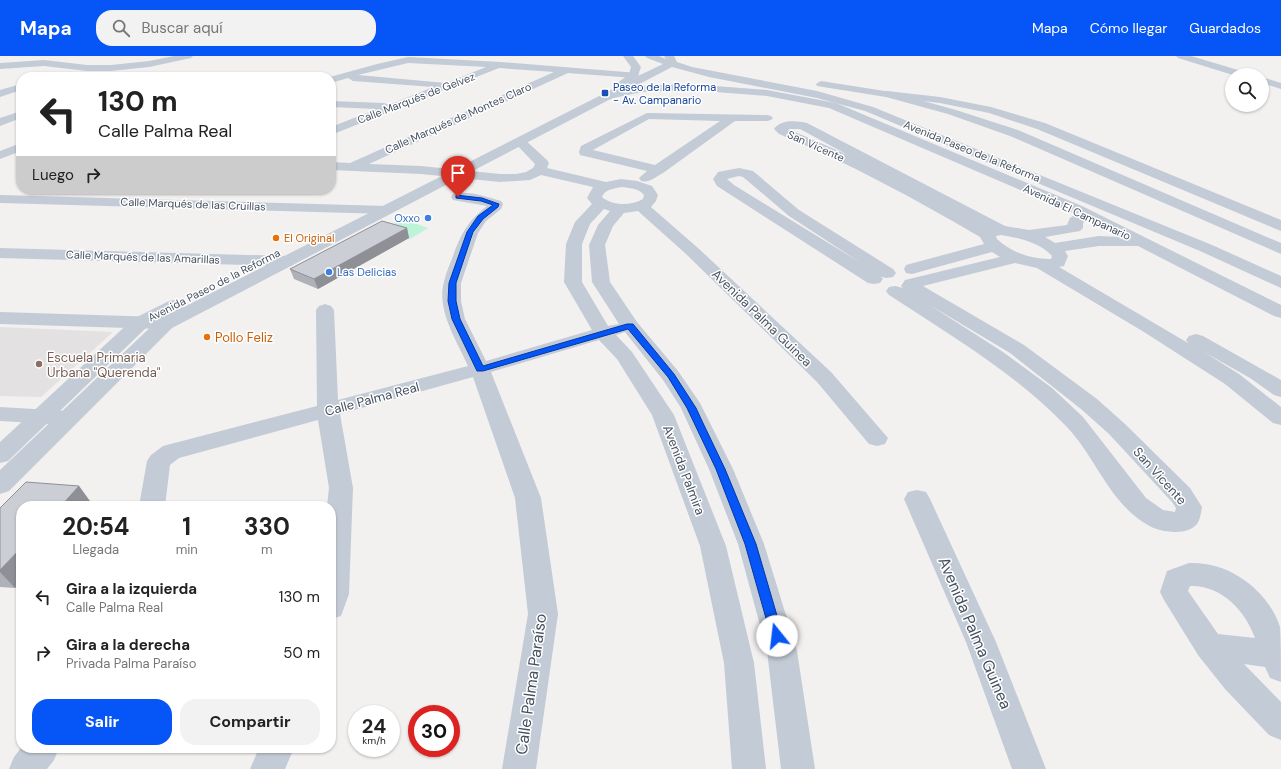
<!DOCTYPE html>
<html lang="es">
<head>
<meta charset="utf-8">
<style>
	body { margin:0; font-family:"DM Sans",sans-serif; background:#f2f2f2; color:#222; height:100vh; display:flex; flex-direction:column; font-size:15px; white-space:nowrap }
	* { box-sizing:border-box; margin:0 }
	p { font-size:13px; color:#767676 }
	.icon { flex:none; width:22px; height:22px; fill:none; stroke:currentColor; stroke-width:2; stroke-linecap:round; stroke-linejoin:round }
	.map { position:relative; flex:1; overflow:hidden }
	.sheet { position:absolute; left:16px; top:445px; width:320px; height:252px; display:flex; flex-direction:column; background:#fff; border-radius:16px; box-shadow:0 1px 3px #0004 }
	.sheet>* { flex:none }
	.banner { position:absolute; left:16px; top:16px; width:320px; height:122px; border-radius:16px; box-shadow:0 1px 3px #0004; background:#fff; color:#222; overflow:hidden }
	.controls { position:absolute; left:1225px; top:12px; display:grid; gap:8px }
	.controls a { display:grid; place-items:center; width:44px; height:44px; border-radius:50%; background:#fff; box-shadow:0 1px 3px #0004; font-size:20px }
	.speed { position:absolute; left:348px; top:649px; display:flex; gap:8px; font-size:20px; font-weight:700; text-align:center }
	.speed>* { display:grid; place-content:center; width:52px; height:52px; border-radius:50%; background:#fff; box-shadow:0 1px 3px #0004; line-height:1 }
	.speed small { font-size:10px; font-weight:400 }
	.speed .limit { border:6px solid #d22; background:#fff; color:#111 }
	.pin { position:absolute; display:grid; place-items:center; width:34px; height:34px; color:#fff; margin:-41px -17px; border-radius:50% 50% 50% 0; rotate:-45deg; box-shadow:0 0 4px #0007 }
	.pin .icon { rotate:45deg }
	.me { position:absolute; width:44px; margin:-22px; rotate:344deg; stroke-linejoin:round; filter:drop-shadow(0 0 3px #0008) }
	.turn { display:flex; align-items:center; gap:14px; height:84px; padding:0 16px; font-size:18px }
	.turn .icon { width:52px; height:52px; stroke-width:2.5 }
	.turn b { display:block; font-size:28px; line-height:34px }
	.then { display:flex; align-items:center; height:38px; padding:0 16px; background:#0003; gap:8px; font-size:15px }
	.eta { display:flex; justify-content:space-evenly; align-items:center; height:68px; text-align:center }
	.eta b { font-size:24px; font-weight:700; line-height:28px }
	.action { display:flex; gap:8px; margin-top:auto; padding:8px 16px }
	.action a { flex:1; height:46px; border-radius:16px; background:#0655f7; color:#fff; font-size:16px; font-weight:700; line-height:46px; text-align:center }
	.action a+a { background:#f2f2f2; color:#222 }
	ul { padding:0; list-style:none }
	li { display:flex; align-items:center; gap:12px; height:56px; padding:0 16px }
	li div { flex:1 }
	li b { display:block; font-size:15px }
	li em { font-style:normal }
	header { display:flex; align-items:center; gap:24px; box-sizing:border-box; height:56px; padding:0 20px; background:#0655f7; color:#fff }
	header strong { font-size:19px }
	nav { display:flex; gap:22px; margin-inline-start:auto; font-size:14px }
	.search { width:280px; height:36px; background:#f2f2f2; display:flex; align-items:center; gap:10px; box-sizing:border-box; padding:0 14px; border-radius:16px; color:#767676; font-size:15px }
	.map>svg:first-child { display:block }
	.education { fill:#e4e1e2 }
	.green { fill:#bbf4d7 }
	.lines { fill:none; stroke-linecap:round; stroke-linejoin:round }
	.minor { fill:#c3cbd6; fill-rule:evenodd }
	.tertiary { fill:#c3cbd6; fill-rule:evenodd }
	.wall { fill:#afb1b8 }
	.shaded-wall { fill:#8f9096 }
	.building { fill:#ccced6; stroke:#8f9096 }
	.route { fill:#0655f7; stroke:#0437a1 }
	.transit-dot { fill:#1a4fb4; stroke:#fff; stroke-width:1.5 }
	.shop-dot { fill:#3f7fe0; stroke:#fff; stroke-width:1.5 }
	.food-dot { fill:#e8710a; stroke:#fff; stroke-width:1.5 }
	.education-dot { fill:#8d6e63; stroke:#fff; stroke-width:1.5 }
	.labels { text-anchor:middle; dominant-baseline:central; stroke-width:3; stroke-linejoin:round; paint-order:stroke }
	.far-transit-label { font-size:11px; fill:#164399; stroke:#fff; text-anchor:start }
	.far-street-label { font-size:11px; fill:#465160; stroke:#fff }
	.far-shop-label { font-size:11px; fill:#366cbe; stroke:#fff; text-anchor:end }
	.far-food-label { font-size:11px; fill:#c56008; stroke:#fff; text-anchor:start }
	.street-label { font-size:13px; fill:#465160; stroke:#fff }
	.food-label { font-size:13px; fill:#c56008; stroke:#fff; text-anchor:start }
	.education-label { font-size:13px; fill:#785e54; stroke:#fff; text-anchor:start }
	.near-street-label { font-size:16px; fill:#465160; stroke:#fff }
</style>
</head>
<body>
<header>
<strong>Mapa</strong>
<div class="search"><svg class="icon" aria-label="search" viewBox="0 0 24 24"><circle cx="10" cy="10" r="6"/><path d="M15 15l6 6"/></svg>Buscar aquí</div>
<nav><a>Mapa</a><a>Cómo llegar</a><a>Guardados</a></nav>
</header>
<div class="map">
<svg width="1281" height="713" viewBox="0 0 1281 713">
	<rect width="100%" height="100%" fill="#f3f0f0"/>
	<!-- education -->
	<polygon class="education" points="0,271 113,276 41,341 0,340"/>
	<!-- green -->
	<polygon class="green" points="403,163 428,172 410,183 382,174"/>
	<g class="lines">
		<!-- minor -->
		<g class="minor">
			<polygon points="174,0 193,0 191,2 149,11 111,15 87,15 44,10 0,13 0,7 44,4 87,9 111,9 149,5"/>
			<polygon points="1176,0 1191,0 1248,17 1249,19 1233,19 1178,2"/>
			<path d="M408,1L501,6L638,17L639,19L634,22L568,17L369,108L421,110L500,118H516L526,116L533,112L535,108L514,86L516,83H524L547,104L549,107L547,112L606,126L621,123L637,125L652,130L658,139L656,145L651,151L698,192L831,316L888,382L885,388L877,390L869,388L817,326L686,198L638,155L624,157L613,170L605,189L610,226L637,266L678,315L700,347L733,413L764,488L797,595L815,713H781L767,595L738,488L709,413L681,352L663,324L625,276L616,279L632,296L674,359L726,490L754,607L766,713H732L724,607L700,490L652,359L617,303L599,284L491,316L541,442L558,558L536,713H502L528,558L515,442L473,321L340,358L353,432L349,538L341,560L331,563V450H327L329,432L318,364L179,402L170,409L165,450H139L147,405L151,399L163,390L317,350L316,254L319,250L325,248L331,250L334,254L338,344L468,310C457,285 436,254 444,226C446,216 451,206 454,197C462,176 469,164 487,150L453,144L451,141L453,138C468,134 487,141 501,145L503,148L501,153L486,165L478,177L461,227V245L465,263L486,305L592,274L564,226L566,188L575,166L592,148L587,142L593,131L541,119L530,124L500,126L421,118L331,114V106L350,107L554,16L499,12L331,79V71L377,53L331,51V45L384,47L389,49L433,31L353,25L348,22L331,27L330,21L377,8ZM408,7L486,11L446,27L358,19ZM621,131C629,132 639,132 644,139L643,143C631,150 612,150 602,141C605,133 614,133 621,131ZM604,153L610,155L598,169L589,189L592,226L619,268L608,270L582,226V188L590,168Z"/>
			<polygon points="1262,21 1281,27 1281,33 1262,27"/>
			<polygon points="21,28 21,34 0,41 0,34"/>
			<path d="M690,28L767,34L836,47L1082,150L1281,249V262L1274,260L1138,190H1099L1065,195L1068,200L1064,210L1059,211L1188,287L1186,284L1189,280L1196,278L1203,280L1281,324V341L1274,339L1250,322L1204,296L1239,318L1281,351V369L1273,367L1225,328L1144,276L1037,212L1015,207L923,230L1024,289L1097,343L1125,368L1190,432L1202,451C1201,457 1200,464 1197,468C1186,481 1158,476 1146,468C1109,446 1095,400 1066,370C1015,317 950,279 889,239L886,235L889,231L895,230L903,232L901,230L905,224L1000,201L992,196L912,218L906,217L904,213L906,209L984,188L980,181C915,143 849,107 779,78L774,73C782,63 796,65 807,67L1005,170L1029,174L1067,169L1070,162L1076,158L829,52L767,40L690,34L642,36L609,43L604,40L605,38L642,30ZM788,73H800L848,99ZM1087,164L1120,181L1099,180L1055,187L1045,181L1080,175L1083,172V167ZM1001,179C1019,182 1039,186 1052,200L1051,203C1031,203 1012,197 997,183L996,180ZM928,248L1010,297L1081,353L1109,378L1172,446L1176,452L1175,456L1163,454L1146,442L1083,361L1052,332L1003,296Z"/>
			<polygon points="887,35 940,41 991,51 1045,67 1281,164 1281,175 1037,73 989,57 940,47 883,40 882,38"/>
			<polygon points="21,55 21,62 0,70 0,62"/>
			<path d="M647,57L767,59L771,60L773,62L771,64L767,65H735L663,117C655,121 650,127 641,125L639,122L647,115L580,99L579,96L581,90ZM649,63L720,65L655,109L593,94Z"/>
			<polygon points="21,87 21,95 0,103 0,95"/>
			<path d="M739,112L753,115L799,154L893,213L896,217L893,221L887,222L881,221L883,223L880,227L874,228L868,227L717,130L713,123L718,116ZM739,120L743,121L789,160L861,207L734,129L727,123Z"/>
			<polygon points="0,139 387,150 392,151 394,154 392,157 387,158 0,147"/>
			<polygon points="0,192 287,200 293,201 295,205 293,209 287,210 0,202"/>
			<polygon points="0,256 160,261 167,263 169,267 167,271 160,273 0,268"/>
			<polygon points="0,351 68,355 76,357 79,362 76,367 68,369 0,365"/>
			<polygon points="917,434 926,436 930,443 996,586 1046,713 1012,713 966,586 904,443 908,436"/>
			<path d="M1189,507C1229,505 1268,534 1280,571C1281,581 1281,614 1281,626L1270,622L1265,611L1244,608L1281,646V684L1269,679L1225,633L1198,599L1164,544L1160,536L1167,515ZM1190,530C1221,529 1245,554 1255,582L1218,578L1188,535Z"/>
			<polygon points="21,692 59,692 54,704 47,713 9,713 14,701"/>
			<polygon points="259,692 294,692 285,713 250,713"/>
		</g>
		<!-- tertiary -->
		<g class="tertiary">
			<polygon points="623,0 633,0 641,11 638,20 663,8 647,2 645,0 659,0 666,3 664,0 674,0 677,6 692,11 817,35 873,51 1212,189 1281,220 1281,232 1200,195 865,55 817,42 709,21 672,11 172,272 9,435 0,438 0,414 156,266 147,271 8,405 0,407 0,386 133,263 169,245 175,244 181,245 184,249 182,252 615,32 615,29 629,18 631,11"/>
			<polygon points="821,25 891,36 956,54 1018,74 1281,187 1281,198 1010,80 948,58 886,41 817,30 816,28"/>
		</g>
	</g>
	<!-- wall -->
	<g class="wall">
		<polygon points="407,172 409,182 318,233 294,223 290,213"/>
		<polygon points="79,430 92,448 15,532 0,531 0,452"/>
	</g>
	<!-- shaded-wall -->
	<g class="shaded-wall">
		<polygon points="407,172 409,182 318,233 314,223"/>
		<polygon points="79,430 92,448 90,450 61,450"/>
		<polygon points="21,492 21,526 15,532 0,516 0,514"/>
	</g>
	<!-- building -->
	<g class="building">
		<polygon points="382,165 407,172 314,223 290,213"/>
		<polygon points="26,426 79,430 61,450 21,450 21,492 0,514 0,452"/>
	</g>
	<!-- route -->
	<polygon class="route" points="456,139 482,142 499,148 498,151 483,163 473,176 456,227 456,245 460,263 483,310 627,268 633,268 674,318 696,352 702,365 725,413 756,488 783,580 781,584 777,586 773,584 771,580 745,488 716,413 687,352 668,321 628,273 483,315 477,315 452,263 448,245 449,227 467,176 478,160 493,149 481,145 456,142"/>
	<!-- markers -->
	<rect class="transit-dot" x="601" y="33" width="8" height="8" rx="2"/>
	<g class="shop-dot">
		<circle cx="428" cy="162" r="4"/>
		<circle cx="329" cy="216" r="4"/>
	</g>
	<g class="food-dot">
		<circle cx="276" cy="182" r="4"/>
		<circle cx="207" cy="281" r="4"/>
	</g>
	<circle class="education-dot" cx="39" cy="308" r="4"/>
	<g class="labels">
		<!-- far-transit labels -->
		<g class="far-transit-label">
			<text x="613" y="31">Paseo de la Reforma<tspan x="613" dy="13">- Av. Campanario</tspan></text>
		</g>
		<!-- far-street labels -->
		<g class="far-street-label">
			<text transform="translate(416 42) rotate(-21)">Calle Marqués de Gelvez</text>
			<text transform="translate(458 62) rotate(-24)">Calle Marqués de Montes Claro</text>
			<text transform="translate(816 90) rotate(24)">San Vicente</text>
			<text transform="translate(972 95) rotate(22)">Avenida Paseo de la Reforma</text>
			<text transform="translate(193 148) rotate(2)">Calle Marqués de las Cruillas</text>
			<text transform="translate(1077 156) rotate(25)">Avenida El Campanario</text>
			<text transform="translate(143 201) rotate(2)">Calle Marqués de las Amarillas</text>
			<text transform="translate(214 229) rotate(-27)">Avenida Paseo de la Reforma</text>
		</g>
		<!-- far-shop labels -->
		<g class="far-shop-label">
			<text x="420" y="162">Oxxo</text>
			<text x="337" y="216" text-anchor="start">Las Delicias</text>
		</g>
		<!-- far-food labels -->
		<g class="far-food-label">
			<text x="284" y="182">El Original</text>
		</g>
		<!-- street labels -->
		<g class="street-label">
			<text transform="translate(762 262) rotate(44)">Avenida Palma Guinea</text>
			<text transform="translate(372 343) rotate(-15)">Calle Palma Real</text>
			<text transform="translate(684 414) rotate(69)">Avenida Palmira</text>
			<text transform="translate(1160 420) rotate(48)">San Vicente</text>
		</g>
		<!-- food labels -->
		<g class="food-label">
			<text x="215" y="281">Pollo Feliz</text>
		</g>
		<!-- education labels -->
		<g class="education-label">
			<text x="47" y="301">Escuela Primaria<tspan x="47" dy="15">Urbana "Querenda"</tspan></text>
		</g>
		<!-- near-street labels -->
		<g class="near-street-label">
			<text transform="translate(975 577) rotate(67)">Avenida Palma Guinea</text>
			<text transform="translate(531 628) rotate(-82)">Calle Palma Paraíso</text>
		</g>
	</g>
</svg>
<div class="controls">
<a><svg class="icon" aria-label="search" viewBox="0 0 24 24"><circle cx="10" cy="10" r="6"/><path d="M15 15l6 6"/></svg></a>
</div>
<div class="speed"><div>24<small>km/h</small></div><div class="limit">30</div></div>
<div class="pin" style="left:458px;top:141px;background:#d93025"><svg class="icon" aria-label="arrive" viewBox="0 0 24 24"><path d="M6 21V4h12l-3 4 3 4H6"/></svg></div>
<svg class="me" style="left:777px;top:580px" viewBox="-20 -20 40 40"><circle r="19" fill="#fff"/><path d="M0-13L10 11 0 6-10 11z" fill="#0655f7"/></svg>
<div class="banner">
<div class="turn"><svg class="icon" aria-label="left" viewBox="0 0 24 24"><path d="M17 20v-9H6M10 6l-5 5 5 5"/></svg><div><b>130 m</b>Calle Palma Real</div></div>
<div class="then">Luego<svg class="icon" aria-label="right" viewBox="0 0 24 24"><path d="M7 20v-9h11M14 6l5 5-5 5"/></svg></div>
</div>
<section class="sheet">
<div class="eta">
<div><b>20:54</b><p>Llegada</p></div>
<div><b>1</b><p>min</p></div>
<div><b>330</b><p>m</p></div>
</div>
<ul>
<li><svg class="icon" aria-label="left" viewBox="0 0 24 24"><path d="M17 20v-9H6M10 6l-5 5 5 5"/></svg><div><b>Gira a la izquierda</b><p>Calle Palma Real</p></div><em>130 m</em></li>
<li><svg class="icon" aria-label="right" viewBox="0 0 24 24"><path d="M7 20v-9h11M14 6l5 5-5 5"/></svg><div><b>Gira a la derecha</b><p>Privada Palma Paraíso</p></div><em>50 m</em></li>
</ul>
<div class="action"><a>Salir</a><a>Compartir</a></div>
</section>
</div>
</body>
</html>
